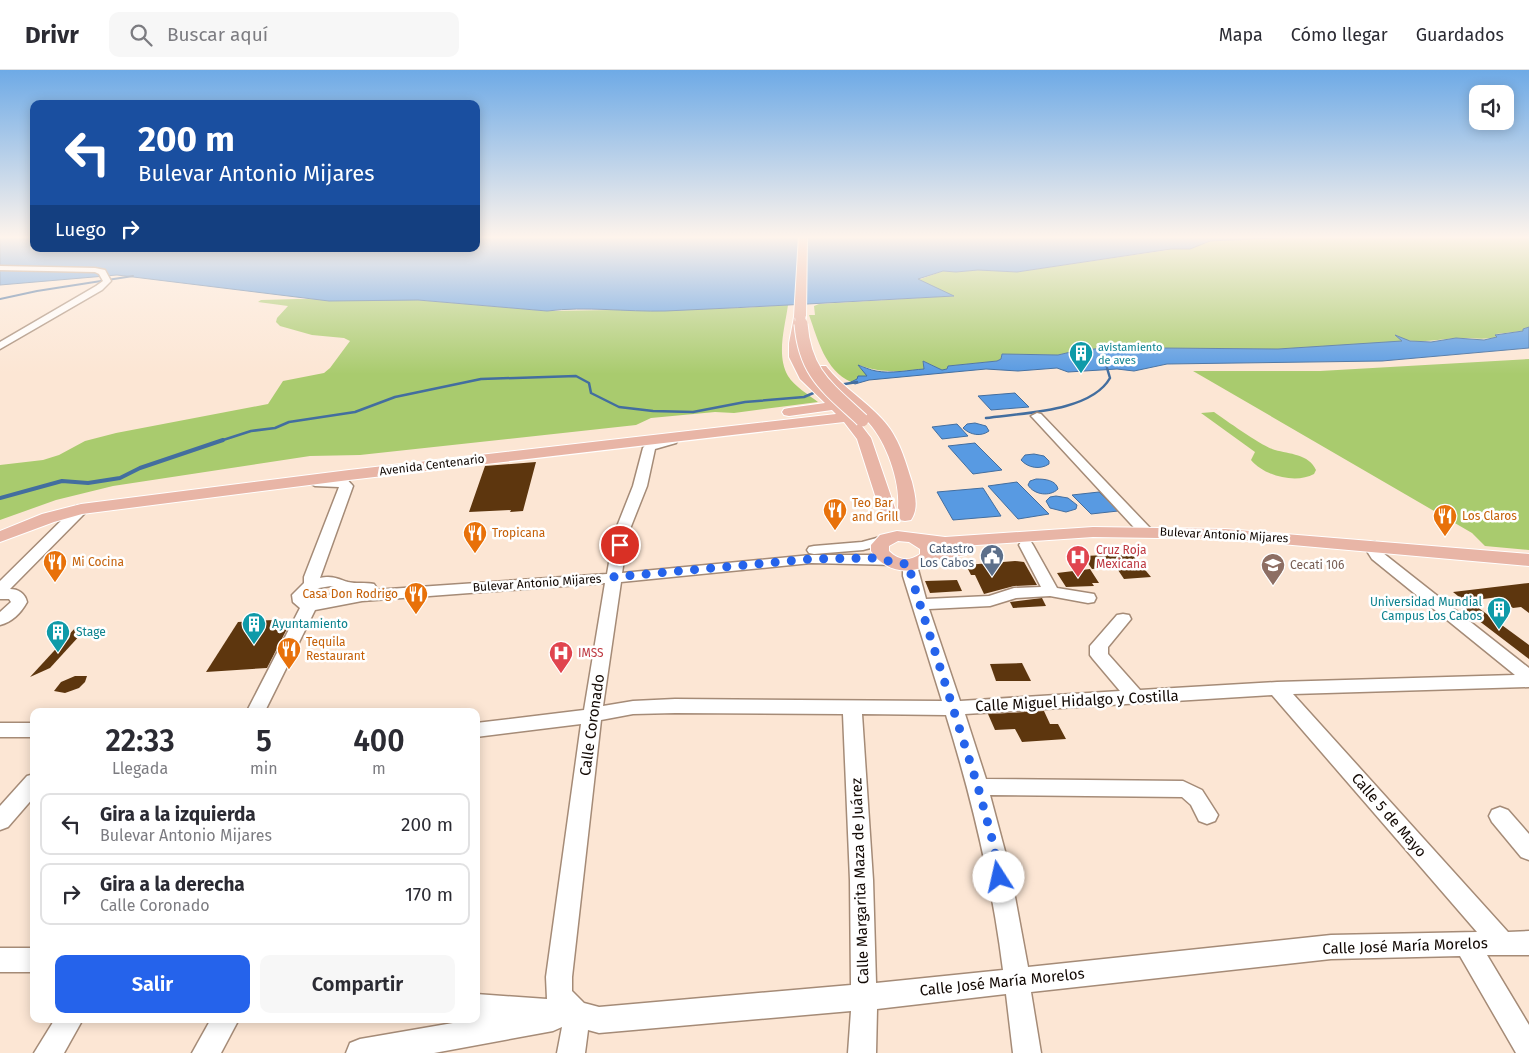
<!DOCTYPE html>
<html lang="es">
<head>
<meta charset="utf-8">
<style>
	body { margin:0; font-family:"Fira Sans",sans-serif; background:#f7f7f7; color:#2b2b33; height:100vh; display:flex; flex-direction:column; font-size:19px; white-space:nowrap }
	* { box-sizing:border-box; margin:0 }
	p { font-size:16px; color:#7c7c81 }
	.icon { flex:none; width:28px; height:28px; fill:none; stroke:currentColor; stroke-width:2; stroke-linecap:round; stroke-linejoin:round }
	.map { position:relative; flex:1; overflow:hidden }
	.details { position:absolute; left:30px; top:638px; width:450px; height:315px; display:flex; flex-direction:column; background:#fff; border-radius:10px; box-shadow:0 2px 12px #0003 }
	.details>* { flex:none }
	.guide { position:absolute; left:30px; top:30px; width:450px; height:152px; border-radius:10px; box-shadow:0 2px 12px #0003; background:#1a4fa0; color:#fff; overflow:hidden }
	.controls { position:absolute; left:1469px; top:15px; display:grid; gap:10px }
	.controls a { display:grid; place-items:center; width:45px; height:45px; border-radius:10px; background:#fff; box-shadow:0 2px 12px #0003; font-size:25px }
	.pin { position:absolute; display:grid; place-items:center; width:42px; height:42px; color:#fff; margin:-21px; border:2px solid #fff; border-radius:50%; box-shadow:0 1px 5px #0007 }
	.me { position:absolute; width:55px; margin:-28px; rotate:350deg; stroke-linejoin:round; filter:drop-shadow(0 0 4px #0008) }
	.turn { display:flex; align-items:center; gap:18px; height:105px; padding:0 25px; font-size:22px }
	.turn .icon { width:65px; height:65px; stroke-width:2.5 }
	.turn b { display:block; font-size:35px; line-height:42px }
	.then { display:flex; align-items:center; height:48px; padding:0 25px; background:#0003; gap:10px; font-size:19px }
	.eta { display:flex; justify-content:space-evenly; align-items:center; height:85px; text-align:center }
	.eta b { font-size:30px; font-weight:600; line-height:35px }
	.button { display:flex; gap:10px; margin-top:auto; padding:10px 25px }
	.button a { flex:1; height:58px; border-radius:10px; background:#2563eb; color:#fff; font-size:20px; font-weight:600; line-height:58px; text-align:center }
	.button a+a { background:#f7f7f7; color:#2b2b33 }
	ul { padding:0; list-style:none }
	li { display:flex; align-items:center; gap:15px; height:62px; margin:0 10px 8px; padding:0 15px; border:2px solid #e1e1e2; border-radius:10px }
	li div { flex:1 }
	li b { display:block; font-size:19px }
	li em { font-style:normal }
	header { display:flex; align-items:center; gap:30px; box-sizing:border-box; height:70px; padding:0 25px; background:#fff; border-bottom:1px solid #e1e1e2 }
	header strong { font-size:24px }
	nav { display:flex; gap:28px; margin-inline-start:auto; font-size:18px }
	.search { width:350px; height:45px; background:#f7f7f7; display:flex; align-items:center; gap:12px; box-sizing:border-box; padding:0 18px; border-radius:10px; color:#7c7c81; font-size:19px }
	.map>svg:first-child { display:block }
	.green { fill:#a9cb6e }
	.water { fill:#589ae2; stroke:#436e9f }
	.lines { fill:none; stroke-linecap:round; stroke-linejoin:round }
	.stream-far2 { stroke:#436e9f; stroke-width:2 }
	.stream-far1 { stroke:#436e9f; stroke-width:2.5 }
	.stream { stroke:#436e9f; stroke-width:4 }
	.building { fill:#5d360e }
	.minor-casing { stroke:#a58b77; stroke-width:3 }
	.major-casing { stroke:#fff; stroke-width:2 }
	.minor { fill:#fff; fill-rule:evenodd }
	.major { fill:#e8b5a6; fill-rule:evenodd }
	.major-bridge-far1-casing { stroke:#fff; stroke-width:11; stroke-linecap:butt }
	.major-bridge-casing { stroke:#fff; stroke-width:15; stroke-linecap:butt }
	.major-bridge-far1 { stroke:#e8b5a6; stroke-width:10 }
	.major-bridge { stroke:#e8b5a6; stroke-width:13 }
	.route { stroke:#2563eb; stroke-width:9; stroke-dasharray:0 16.2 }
	.labels { text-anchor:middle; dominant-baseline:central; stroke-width:5; stroke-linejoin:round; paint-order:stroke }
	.far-culture-label { font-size:11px; fill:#0d838f; stroke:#fff; text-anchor:start }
	.street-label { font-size:12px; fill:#120904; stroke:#fff }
	.food-label { font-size:12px; fill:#c56008; stroke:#fff; text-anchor:start }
	.service-label { font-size:12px; fill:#4e5e75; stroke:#fff; text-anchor:end }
	.health-label { font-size:12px; fill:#be3a42; stroke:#fff; text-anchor:start }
	.education-label { font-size:12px; fill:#785e54; stroke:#fff; text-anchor:start }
	.culture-label { font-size:12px; fill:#0d838f; stroke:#fff; text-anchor:start }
	.near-street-label { font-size:15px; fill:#120904; stroke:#fff }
</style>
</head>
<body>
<header>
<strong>Drivr</strong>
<div class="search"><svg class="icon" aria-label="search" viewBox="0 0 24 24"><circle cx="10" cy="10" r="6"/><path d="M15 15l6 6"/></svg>Buscar aquí</div>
<nav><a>Mapa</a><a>Cómo llegar</a><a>Guardados</a></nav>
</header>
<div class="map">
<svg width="1529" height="983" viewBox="0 0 1529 983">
	<rect width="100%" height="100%" fill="#fce6d4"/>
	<!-- green -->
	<g class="green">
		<path d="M1051,166H1529V257L1523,259V261L1496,264L1498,267C1485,270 1473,268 1459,268C1440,269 1421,274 1401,269L1403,271L1400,272L1278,279L1158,278L1123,276L1075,281L1058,285L1002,284L1001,289L997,291L948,296L947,299L942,300L923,291L924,299C899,301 883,304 859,295L868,306L851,312C825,300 818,270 809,245H815L814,236L819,234L953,226L918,210L943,201L956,202L978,200L1017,202L1168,180Z"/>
		<path d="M297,229L418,230L547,241L741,238L788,235C785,257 776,285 788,306C794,316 809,325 818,332L734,343L715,342L651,348L636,355L360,385L310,386L113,416L56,430L0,450V395L43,390L59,385L85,371L116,363L268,334L283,311L324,303L330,298L350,271L344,268L312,265L280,256L276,252L277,248L288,236L258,232L261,230Z"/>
		<polygon points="1529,289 1529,480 1485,476 1472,463 1193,301 1320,301"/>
		<path d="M1214,342C1227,351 1263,377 1275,380C1289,384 1309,384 1316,400L1314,404C1296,414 1264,406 1251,390L1255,382L1201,343Z"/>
	</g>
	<!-- water -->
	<g class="water">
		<path d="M0,166H34V179H476V166H1314L1210,171L1190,179H1171L1017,202L978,200L956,202L943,201L918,209L954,226C858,231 761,237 665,241C626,242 586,236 547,241L418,230L329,231L117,205L0,215Z"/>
		<path d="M1529,257V278L1382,291L1167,294L1134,301L1117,299L1068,302L1057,298L1018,301L986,299L869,310L855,314L851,312L857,309L858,306H867L858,295C864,297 870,300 876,301C891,304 909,300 924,299L923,291L942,300L947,299L948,296L997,291L1001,289L1002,284L1058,285L1075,281L1123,276L1158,278L1278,279L1402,271L1395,265L1410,271L1431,272L1456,268L1484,270L1497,267L1495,265L1523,261V259Z"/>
		<polygon points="1015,323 1029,337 991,340 978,326"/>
		<path d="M975,353L986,356L989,361C981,367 970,365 963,358L967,354Z"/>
		<polygon points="957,354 968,366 942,369 932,357"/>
		<polygon points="975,373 1002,400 973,404 948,376"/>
		<path d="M1034,384L1044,386L1049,391V394C1040,400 1028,398 1021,390L1025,385Z"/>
		<path d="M1036,409C1045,409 1056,410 1058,419C1050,427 1034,425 1028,415L1030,411Z"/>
		<polygon points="1017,412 1049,444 1018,449 988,416"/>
		<polygon points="983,418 1001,446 953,450 937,422"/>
		<polygon points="1099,422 1118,441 1091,444 1072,425"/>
		<polygon points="1056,426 1068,428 1077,435 1076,439 1066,442 1050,438 1046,431 1050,427"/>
	</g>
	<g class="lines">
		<!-- stream-far2 -->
		<polyline class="stream-far2" points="0,229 37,221 133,206"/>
		<!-- stream-far1 -->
		<g class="stream-far1">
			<polyline points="839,315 857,312"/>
			<path d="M986,348C1021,343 1091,342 1110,308L1107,298"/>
			<polyline points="220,371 251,361 275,358 289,352 355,342 395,327 481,309 576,306 589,313 591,323 619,337 653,341 693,342 745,332 804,327 818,321"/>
		</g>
		<!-- stream -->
		<polyline class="stream" points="0,428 62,411 88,413 120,408 140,398 223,370"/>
	</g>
	<!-- building -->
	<g class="building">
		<polygon points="536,392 523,441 510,442 511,440 469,442 485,396"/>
		<polygon points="1132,484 1151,507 1124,509 1116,497 1092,499 1083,486"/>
		<polygon points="1015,491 1024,492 1037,515 1014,516 984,524 975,505 971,505 966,495"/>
		<polygon points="1090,499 1099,513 1092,513 1094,516 1066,517 1057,503"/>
		<polygon points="957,510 962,521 930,523 925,511"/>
		<polygon points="1529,513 1529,543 1521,537 1513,538 1498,527 1469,531 1529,575 1529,589 1453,531 1463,530 1453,522"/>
		<polygon points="1042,528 1046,536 1013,538 1010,532"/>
		<polygon points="292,549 267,598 206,602 238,552"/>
		<polygon points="76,557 82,563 50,598 30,607"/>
		<polygon points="1022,593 1031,611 996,611 990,594"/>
		<polygon points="75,606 87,606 85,612 79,618 65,623 54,621 61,612"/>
		<polygon points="1044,641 1050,654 1058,654 1066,669 1022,672 1015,659 995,660 988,644"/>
	</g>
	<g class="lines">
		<!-- minor casing -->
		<g class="minor-casing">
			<g id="minor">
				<polygon points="0,196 95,198 105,200 111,211 102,220 0,279 0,272 96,216 103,211 99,204 95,202 0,200"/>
				<polygon points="1037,343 1041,344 1151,459 1153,462 1151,465 1141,465 1033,348 1031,346"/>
				<path d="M672,366L678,370L676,373L655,379L647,416L628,464L622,503L811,485H872L896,489L899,492L896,495L811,493L621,512L603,636L633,631L675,629L942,631L903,506V495L906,492H916L926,529L989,526L1014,518L1041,517L1019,475L1021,472H1031L1033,475L1057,518L1094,524L1096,528L1094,532L1088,533L1050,526L1016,528L990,536L929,539L960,631L1120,621L1093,589L1090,585V576L1117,545L1123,544L1129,545L1131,549L1108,577V584L1140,620L1277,612L1515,605L1372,489L1363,475L1365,472H1375L1383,483L1529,598V617L1293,624L1508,862L1529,861V885H1487L1529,955V983H1516L1460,886L1331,889L1031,922L1041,983H1013L1006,924L877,939L876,983H848L851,941L599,963L588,960L585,983H557L562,957L553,961L434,983H346L350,973L360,969L476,949V924L547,929L546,907L581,654L476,667V653L584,640L605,513L362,531L315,540L265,641H247L300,538L293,532L292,525L304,513V507L339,417L315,416L308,412C313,407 341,406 347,410C349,411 351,414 353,416L320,508C332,505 338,509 348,512C356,514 365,512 374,514L376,517L374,520L607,504L614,464L633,416L643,378L648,372ZM331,516L334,517C331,528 320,532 309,529L308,525L319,518ZM1272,625L1477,862L1331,865L1028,897L1010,800L990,725L1182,727L1191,735L1199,751L1207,754L1215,751L1218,745L1202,720L1183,711L986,709L965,644ZM675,643L843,644L850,810L851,915L599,937L584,933L572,921V907L601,650L633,644ZM862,644L946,645C972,729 992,812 1003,900L876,913L873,810Z"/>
				<path d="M81,435L88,439L86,442L10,519C18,519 25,523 27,532C21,543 12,552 0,555V542L11,532L9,529H0V511L76,436Z"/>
				<polygon points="884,466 889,467 891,470 889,473 863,480 814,484 809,483 807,480 809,477 814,476 862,472"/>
				<rect x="0" y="653" width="34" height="14"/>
				<polygon points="34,704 34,727 8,757 0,760 0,736 27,706"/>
				<polygon points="1500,737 1508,740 1529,764 1529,790 1521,787 1492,752 1489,746 1492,740"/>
				<rect x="0" y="878" width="34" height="24"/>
				<polygon points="55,949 83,949 64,983 34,983"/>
				<polygon points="211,949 239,949 221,983 192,983"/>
			</g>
		</g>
		<!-- major casing -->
		<g class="major-casing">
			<g id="major">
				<path d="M799,166H807L806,247L801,273V287L810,304L839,331L844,330L829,317L815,299L816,296H826C842,317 865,330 882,349C899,367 905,390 912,412C915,425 919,438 911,450L905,451L899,450L897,447L895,450L889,451L883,450L857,369L844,352L349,410L82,444L54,452L0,472V461L42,444L81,434L349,400L836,344L832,340L789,346L784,345L782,342L784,339L789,338L825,333L800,309L789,287V273L794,247ZM846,338H853L858,342L851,343ZM866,350C886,369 903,416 897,444L871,368L858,351Z"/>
				<path d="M1093,457L1225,459L1529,484V496L1225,469L1093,467L962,476L966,477L968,481L966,485C956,487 947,488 938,490C933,491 929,496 924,497C903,505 883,499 871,481V475L880,465L897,461L945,467ZM898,471L909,472L920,479V484C909,492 898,490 889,481V476ZM936,476L949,477L938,479Z"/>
			</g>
		</g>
		<!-- minor -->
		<use href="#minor" class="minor"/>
		<!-- major -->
		<use href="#major" class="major"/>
		<!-- major-bridge-far1 casing -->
		<g class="major-bridge-far1-casing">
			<polyline id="major-bridge-far1" points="800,247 801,255"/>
		</g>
		<!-- major-bridge casing -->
		<g class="major-bridge-casing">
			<path id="major-bridge" d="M801,254C805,304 828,318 862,350"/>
		</g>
		<!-- major-bridge-far1 -->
		<use href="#major-bridge-far1" class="major-bridge-far1"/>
		<!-- major-bridge -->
		<use href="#major-bridge" class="major-bridge"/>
	</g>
	<!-- sky -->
	<linearGradient id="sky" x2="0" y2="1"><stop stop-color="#6eaae6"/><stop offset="0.55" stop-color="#fef4ec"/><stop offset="1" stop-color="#fef4ec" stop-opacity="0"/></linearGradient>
	<rect width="1529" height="304" fill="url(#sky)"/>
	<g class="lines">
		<!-- route -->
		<polyline class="route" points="620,475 614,507 811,489 872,488 911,495 911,506 978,717 994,776 999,807"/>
	</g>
	<!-- icons -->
	<defs>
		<g id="building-pin" transform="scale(1.25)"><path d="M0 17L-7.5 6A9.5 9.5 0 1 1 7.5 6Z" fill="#0f9aa8" stroke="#fff"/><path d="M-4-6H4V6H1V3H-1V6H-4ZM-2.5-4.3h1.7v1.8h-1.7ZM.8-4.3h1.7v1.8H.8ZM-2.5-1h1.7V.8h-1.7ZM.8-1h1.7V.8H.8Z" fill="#fff"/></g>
		<g id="restaurant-pin" transform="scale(1.25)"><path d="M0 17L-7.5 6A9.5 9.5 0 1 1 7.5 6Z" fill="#e8710a" stroke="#fff"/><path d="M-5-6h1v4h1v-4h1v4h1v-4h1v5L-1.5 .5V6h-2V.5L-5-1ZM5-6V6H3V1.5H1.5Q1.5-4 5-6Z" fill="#fff"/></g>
		<g id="civic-pin" transform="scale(1.25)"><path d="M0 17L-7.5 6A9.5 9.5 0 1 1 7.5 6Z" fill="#5c6f8a" stroke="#fff"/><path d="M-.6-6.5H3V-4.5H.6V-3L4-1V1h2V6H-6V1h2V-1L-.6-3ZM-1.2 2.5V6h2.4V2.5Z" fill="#fff"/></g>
		<g id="hospital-pin" transform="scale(1.25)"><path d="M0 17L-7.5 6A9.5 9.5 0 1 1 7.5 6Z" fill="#e0444e" stroke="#fff"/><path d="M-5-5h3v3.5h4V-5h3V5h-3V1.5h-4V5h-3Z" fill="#fff"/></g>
		<g id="university-pin" transform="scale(1.25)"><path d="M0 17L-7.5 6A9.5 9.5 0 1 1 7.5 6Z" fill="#8d6e63" stroke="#fff"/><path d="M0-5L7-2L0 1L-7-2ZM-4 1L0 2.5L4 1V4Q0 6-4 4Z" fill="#fff"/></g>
	</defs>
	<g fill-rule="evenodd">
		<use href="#building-pin" x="1081" y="283"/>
		<use href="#restaurant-pin" x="835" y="440"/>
		<use href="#restaurant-pin" x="1445" y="446"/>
		<use href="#restaurant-pin" x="475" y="463"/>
		<use href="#civic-pin" x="992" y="486"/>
		<use href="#hospital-pin" x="1078" y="487"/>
		<use href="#restaurant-pin" x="55" y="492"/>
		<use href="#university-pin" x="1273" y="495"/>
		<use href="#restaurant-pin" x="416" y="524"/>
		<use href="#building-pin" x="1499" y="539"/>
		<use href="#building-pin" x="254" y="554"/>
		<use href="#building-pin" x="58" y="562"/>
		<use href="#restaurant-pin" x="289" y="579"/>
		<use href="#hospital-pin" x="561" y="583"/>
	</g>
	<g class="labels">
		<!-- far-culture labels -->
		<g class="far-culture-label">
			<text x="1098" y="277">avistamiento<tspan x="1098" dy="13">de aves</tspan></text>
		</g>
		<!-- street labels -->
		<g class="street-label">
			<text transform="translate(432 395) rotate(-7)">Avenida Centenario</text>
			<text transform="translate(1224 465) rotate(3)">Bulevar Antonio Mijares</text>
			<text transform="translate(537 513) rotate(-4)">Bulevar Antonio Mijares</text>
		</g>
		<!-- food labels -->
		<g class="food-label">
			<text x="852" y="433">Teo Bar<tspan x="852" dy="14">and Grill</tspan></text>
			<text x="1462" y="446">Los Claros</text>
			<text x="492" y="463">Tropicana</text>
			<text x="72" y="492">Mi Cocina</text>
			<text x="398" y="524" text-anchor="end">Casa Don Rodrigo</text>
			<text x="306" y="572">Tequila<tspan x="306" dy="14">Restaurant</tspan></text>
		</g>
		<!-- service labels -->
		<g class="service-label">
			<text x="974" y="479">Catastro<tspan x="974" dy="14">Los Cabos</tspan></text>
		</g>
		<!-- health labels -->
		<g class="health-label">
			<text x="1096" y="480">Cruz Roja<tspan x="1096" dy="14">Mexicana</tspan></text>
			<text x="578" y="583">IMSS</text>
		</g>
		<!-- education labels -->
		<g class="education-label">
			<text x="1290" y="495">Cecati 106</text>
		</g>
		<!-- culture labels -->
		<g class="culture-label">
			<text x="1482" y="532" text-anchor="end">Universidad Mundial<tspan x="1482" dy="14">Campus Los Cabos</tspan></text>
			<text x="272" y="554">Ayuntamiento</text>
			<text x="76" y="562">Stage</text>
		</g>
		<!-- near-street labels -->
		<g class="near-street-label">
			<text transform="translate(1077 631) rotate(-3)">Calle Miguel Hidalgo y Costilla</text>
			<text transform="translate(592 655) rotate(-82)">Calle Coronado</text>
			<text transform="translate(1389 745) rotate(49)">Calle 5 de Mayo</text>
			<text transform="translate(860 811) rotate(-92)">Calle Margarita Maza de Juárez</text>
			<text transform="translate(1405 876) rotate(-2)">Calle José María Morelos</text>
			<text transform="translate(1002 912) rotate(-6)">Calle José María Morelos</text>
		</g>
	</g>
</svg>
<div class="controls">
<a><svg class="icon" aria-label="sound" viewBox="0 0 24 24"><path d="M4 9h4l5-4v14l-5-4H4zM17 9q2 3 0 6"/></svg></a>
</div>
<div class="pin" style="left:620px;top:475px;background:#d93025"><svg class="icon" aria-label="arrive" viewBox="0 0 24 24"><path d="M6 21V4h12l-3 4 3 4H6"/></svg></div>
<svg class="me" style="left:999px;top:807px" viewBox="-20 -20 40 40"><circle r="19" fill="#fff"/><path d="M0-13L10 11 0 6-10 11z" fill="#2563eb"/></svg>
<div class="guide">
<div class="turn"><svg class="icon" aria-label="left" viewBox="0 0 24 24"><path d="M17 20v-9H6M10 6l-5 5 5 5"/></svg><div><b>200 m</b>Bulevar Antonio Mijares</div></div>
<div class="then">Luego<svg class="icon" aria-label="right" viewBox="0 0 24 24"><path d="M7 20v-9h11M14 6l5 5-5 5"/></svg></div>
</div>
<section class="details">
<div class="eta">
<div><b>22:33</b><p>Llegada</p></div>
<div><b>5</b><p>min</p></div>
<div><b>400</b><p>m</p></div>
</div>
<ul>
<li><svg class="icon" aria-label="left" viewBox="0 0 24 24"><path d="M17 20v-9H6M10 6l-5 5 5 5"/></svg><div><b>Gira a la izquierda</b><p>Bulevar Antonio Mijares</p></div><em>200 m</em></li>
<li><svg class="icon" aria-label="right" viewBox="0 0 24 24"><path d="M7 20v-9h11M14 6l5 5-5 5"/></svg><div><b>Gira a la derecha</b><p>Calle Coronado</p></div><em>170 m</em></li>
</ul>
<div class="button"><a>Salir</a><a>Compartir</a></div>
</section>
</div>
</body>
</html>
